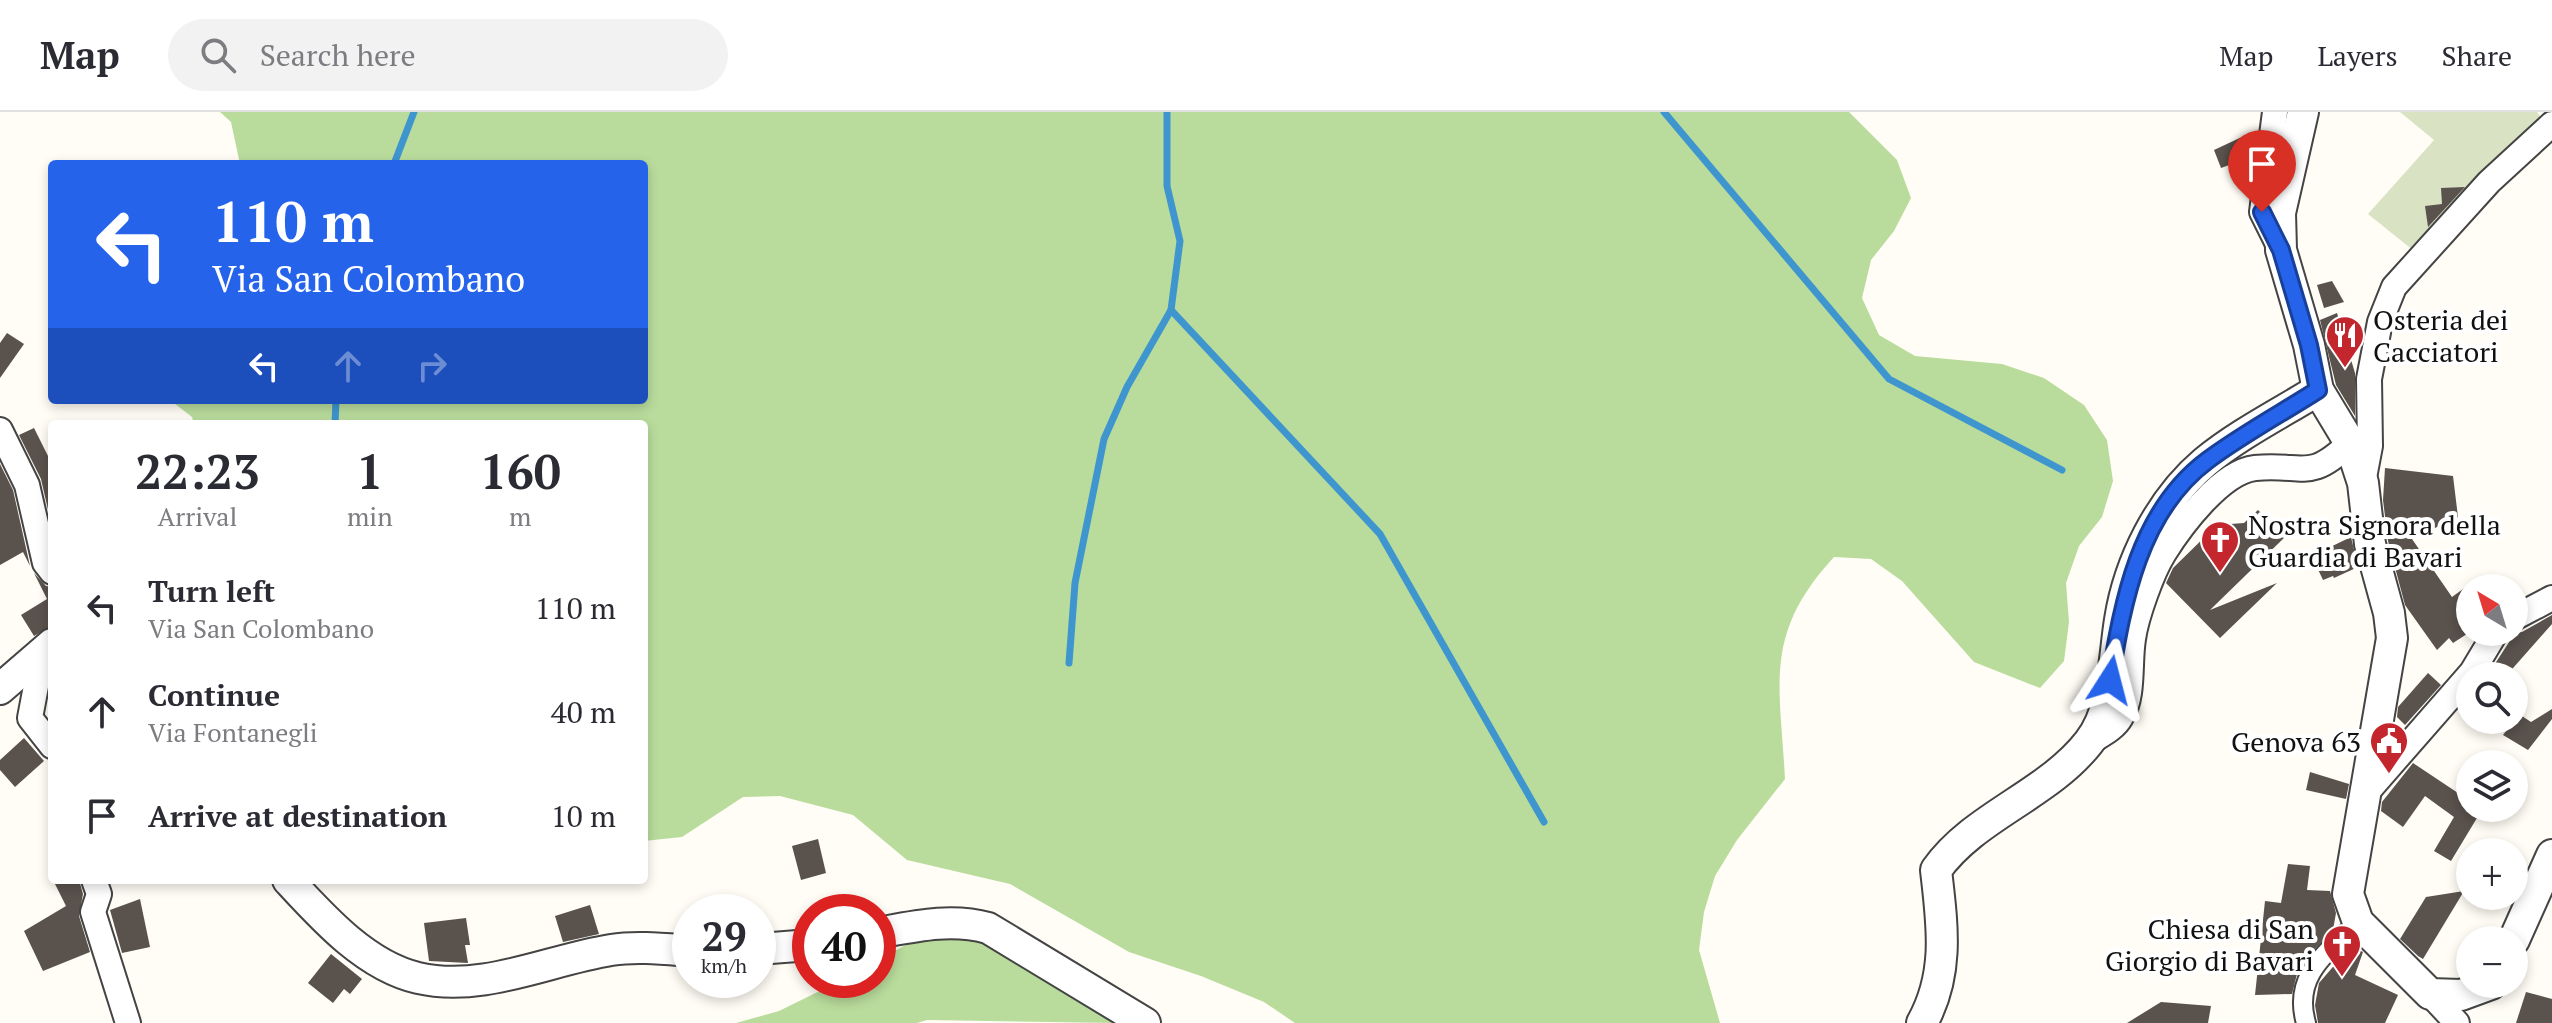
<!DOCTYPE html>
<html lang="en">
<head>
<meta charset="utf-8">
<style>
	body { margin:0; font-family:"PT Serif",serif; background:#f2f2f3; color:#2b2b33; height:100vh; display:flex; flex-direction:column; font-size:30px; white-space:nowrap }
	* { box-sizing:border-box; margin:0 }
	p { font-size:26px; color:#7c7c81 }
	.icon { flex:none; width:44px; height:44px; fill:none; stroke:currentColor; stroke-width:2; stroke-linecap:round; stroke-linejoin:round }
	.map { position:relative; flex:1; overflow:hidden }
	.side { position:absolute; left:48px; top:308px; width:600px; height:464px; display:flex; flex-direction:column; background:#fff; border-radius:8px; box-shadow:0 4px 12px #0003 }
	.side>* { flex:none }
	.guide { position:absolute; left:48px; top:48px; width:600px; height:244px; border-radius:8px; box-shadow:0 4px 12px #0003; background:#2563eb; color:#fff; overflow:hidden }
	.needle { width:52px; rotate:322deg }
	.controls { position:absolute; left:2456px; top:462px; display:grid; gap:16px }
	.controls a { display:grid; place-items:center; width:72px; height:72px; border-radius:50%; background:#fff; box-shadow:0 4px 12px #0003; font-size:40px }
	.speed { position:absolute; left:672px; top:782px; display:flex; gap:16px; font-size:40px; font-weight:700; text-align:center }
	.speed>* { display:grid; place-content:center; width:104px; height:104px; border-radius:50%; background:#fff; box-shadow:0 4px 12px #0003; line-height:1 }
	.speed small { font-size:20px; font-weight:400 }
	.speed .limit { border:12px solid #d22; background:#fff; color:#111 }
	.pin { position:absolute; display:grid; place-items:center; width:68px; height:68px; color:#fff; margin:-82px -34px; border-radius:50% 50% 50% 0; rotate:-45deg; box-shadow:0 0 8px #0007 }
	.pin .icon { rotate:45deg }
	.me { position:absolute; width:88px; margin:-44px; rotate:9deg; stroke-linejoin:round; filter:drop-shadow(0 0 6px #0008) }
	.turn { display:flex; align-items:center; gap:28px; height:168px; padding:0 32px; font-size:36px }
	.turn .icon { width:104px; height:104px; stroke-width:2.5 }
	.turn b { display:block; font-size:56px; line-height:68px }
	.lanes { display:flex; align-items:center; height:76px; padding:0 32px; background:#0003; justify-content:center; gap:40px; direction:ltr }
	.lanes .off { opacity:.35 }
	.eta { display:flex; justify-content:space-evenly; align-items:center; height:136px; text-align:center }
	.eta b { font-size:48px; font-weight:700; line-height:56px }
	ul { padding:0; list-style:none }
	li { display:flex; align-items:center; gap:24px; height:104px; padding:0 32px }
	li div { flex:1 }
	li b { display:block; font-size:30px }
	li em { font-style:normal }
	header { display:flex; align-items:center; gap:48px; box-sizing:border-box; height:112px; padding:0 40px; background:#fff; border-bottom:2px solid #e1e1e2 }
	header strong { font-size:38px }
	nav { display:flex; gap:44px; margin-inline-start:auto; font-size:28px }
	.search { width:560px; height:72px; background:#f2f2f3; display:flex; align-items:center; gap:20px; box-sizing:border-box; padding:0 28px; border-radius:44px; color:#7c7c81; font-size:30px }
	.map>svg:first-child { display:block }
	.forest { fill:#b9dc9c }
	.cemetery { fill:#d9e3c4 }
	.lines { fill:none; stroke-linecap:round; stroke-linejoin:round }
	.stream { stroke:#3f96cf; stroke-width:7 }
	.building { fill:#5a524d }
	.pedestrian-casing { stroke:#444; stroke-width:22 }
	.minor-casing { stroke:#444; stroke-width:28 }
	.tertiary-casing { stroke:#444; stroke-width:34 }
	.pedestrian { stroke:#fff; stroke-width:18 }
	.minor { stroke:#fff; stroke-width:24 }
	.tertiary { stroke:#fff; stroke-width:30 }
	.route-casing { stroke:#184099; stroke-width:20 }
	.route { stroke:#2563eb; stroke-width:14 }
	.labels { text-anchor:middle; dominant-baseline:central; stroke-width:8; stroke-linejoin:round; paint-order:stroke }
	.poi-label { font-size:28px; fill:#111; stroke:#fff; text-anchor:start }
</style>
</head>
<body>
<header>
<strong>Map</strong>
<div class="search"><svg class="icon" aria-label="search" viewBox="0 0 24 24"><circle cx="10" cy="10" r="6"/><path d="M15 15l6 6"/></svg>Search here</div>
<nav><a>Map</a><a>Layers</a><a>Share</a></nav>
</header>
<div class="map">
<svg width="2552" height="911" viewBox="0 0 2552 911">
	<rect width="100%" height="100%" fill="#fffdf5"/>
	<!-- forest -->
	<g class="forest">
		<path d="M220,0H1849L1897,48L1911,86L1894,119L1871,148L1862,186L1879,223L1915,244L2002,252L2044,266L2084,293L2107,328L2113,369L2102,405L2079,434L2066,471L2069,510L2064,549L2040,576L1974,550L1902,469L1871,447L1834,445C1763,522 1780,571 1785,667L1737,728L1715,764L1704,800L1699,838L1720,911H1295L1264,890L1201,864L1129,840L1010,772L907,748L853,703L780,684L743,685L682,725L644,729V312H194L192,305L170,288H644V52H240L231,10Z"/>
		<polygon points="964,819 1115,911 927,908 917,911 736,911 779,899 842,868 878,868 878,848 924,823"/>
	</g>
	<!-- cemetery -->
	<polygon class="cemetery" points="2400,0 2537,0 2542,7 2419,143 2368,102 2434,28"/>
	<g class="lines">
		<!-- stream -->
		<g class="stream">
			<polyline points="1664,0 1889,267 2062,358"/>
			<polyline points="394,52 414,0"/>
			<polyline points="1171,198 1380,422 1544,710"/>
			<polyline points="335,312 336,288"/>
			<polyline points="1069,551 1075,471 1104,327 1127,275 1171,198 1180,129 1167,74 1167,0"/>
		</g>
	</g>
	<!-- building -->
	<g class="building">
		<polygon points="2244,24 2251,45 2221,56 2214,38"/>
		<polygon points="2465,75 2428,115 2425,94 2442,92 2441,76"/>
		<polygon points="2332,169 2344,190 2324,196 2317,173"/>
		<polygon points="2337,201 2355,261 2355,304 2336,273 2320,208"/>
		<polygon points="7,221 24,232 0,266 0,231"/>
		<polygon points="34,316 52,352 52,415 41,367 19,323"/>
		<polygon points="0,352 13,378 30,454 23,440 0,453"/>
		<polygon points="2385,356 2453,364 2458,405 2412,427 2452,485 2470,472 2470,520 2453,531 2449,526 2437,538 2405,493 2388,429 2383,388"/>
		<polygon points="2258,398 2285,425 2210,498 2277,471 2220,526 2166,471 2173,456 2217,413 2244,411"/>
		<polygon points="2351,425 2358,455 2334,466 2333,464 2323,468 2315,451 2325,446 2322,439"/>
		<polygon points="34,461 46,474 52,475 52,514 34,524 21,503 47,487"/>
		<polygon points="2552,503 2552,512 2506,564 2487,564 2515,521 2522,520"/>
		<polygon points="2428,561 2441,573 2405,613 2397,605 2398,595"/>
		<polygon points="2552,597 2552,607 2528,638 2503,623 2519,602 2531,610"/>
		<polygon points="24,626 44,649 15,675 0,658 0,648"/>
		<polygon points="2413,651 2470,689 2470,696 2483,696 2451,749 2434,739 2454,705 2425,684 2403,715 2381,699 2382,690"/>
		<polygon points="2310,660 2349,672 2346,687 2306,678"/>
		<polygon points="818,727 826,761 801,768 792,734"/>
		<polygon points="2288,752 2310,754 2307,778 2330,779 2336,801 2333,818 2305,847 2297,862 2292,882 2255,883 2265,789 2281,791"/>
		<polygon points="53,768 79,768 83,782 79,804 90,840 43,859 24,819 66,794"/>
		<polygon points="2464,779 2423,847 2418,844 2400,827 2426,785"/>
		<polygon points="140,787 150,835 122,841 110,798"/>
		<polygon points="590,793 599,822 563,830 555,804"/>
		<polygon points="466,806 470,833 465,833 468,851 429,849 424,811"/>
		<polygon points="2351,834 2363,840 2355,863 2398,883 2385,911 2318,911 2315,893 2319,871"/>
		<polygon points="331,842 362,867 350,882 344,877 333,891 308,871"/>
		<polygon points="2526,880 2552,887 2552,911 2516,911"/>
		<polygon points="2161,890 2211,894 2208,911 2127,911"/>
	</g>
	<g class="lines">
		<!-- pedestrian casing -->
		<g class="pedestrian-casing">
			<path id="pedestrian" d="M2306,911C2292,863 2328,840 2358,810"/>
		</g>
		<!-- minor casing -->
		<g class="minor-casing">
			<g id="minor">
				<polyline points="2275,0 2262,100 2280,136"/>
				<polyline points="0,318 27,373 45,451 52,460"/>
				<polyline points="2363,371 2370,334 2369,267 2380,210 2394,175 2489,70 2552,12"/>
				<polyline points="2514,506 2552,486"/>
				<polyline points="42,542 30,606 52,634"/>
				<path d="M2093,628C2103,622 2115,616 2121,605C2134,584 2129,551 2133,527C2136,505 2152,460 2164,441C2181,414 2221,360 2255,356C2304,351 2308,371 2350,331"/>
				<polyline points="2368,679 2472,560 2496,520"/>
				<polyline points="94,768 99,782 93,800 128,911"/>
				<polyline points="2430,882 2457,911"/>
			</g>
		</g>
		<!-- tertiary casing -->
		<g class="tertiary-casing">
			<g id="tertiary">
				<polyline points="2303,0 2280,101 2281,138 2309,233 2318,278 2350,331 2363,371 2370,432 2389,501 2392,526 2348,782 2358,810 2430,882 2461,883 2491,872"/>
				<polyline points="0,577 52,532"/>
				<path d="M288,768C323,806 366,854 418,866C483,881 548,848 611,838C637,834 664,837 690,839"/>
				<path d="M878,821C916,814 951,806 988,816L1145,911"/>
				<polyline points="2514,828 2552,743"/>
				<polyline points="758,837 810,833"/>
				<path d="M1922,911C1950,861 1942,811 1936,758C1974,704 2048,683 2089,630C2114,599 2114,545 2120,508C2129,450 2160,388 2205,350C2239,322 2281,301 2318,278"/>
			</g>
		</g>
		<!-- pedestrian -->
		<use href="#pedestrian" class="pedestrian"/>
		<!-- minor -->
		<use href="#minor" class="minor"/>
		<!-- tertiary -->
		<use href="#tertiary" class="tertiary"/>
	</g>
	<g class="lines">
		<!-- route casing -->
		<g class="route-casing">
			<path id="route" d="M2110,568C2123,489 2139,399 2208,348C2243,322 2282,301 2318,278L2309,233L2281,138L2262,100"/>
		</g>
		<!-- route -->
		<use href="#route" class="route"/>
	</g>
	<!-- icons -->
	<defs>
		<g id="restaurant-pin" transform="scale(2)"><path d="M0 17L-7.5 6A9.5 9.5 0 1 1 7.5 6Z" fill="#c4262e" stroke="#fff"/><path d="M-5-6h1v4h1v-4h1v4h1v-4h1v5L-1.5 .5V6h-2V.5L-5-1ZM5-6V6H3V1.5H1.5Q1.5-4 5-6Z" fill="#fff"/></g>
		<g id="church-pin" transform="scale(2)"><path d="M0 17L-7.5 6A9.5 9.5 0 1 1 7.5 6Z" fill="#c4262e" stroke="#fff"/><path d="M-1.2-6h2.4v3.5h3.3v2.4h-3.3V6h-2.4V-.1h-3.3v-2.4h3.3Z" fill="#fff"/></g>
		<g id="civic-pin" transform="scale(2)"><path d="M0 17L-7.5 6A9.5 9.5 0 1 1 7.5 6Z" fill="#c4262e" stroke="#fff"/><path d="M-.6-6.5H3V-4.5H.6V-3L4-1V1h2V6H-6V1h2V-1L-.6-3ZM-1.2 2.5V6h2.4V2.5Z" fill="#fff"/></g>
	</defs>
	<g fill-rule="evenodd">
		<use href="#restaurant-pin" x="2345" y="223"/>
		<use href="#church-pin" x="2220" y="428"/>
		<use href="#civic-pin" x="2389" y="629"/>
		<use href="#church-pin" x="2342" y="832"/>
	</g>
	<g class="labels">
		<!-- poi labels -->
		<g class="poi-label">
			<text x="2373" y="207">Osteria dei<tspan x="2373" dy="32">Cacciatori</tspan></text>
			<text x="2248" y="412">Nostra Signora della<tspan x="2248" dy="32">Guardia di Bavari</tspan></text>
			<text x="2361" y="629" text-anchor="end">Genova 63</text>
			<text x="2314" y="816" text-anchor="end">Chiesa di San<tspan x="2314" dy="32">Giorgio di Bavari</tspan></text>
		</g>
	</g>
</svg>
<div class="controls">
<a><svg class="needle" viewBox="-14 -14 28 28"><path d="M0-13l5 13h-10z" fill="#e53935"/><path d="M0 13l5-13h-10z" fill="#7c7c81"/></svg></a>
<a><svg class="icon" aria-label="search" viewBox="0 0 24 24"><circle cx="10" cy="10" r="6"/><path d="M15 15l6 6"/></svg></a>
<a><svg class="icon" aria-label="layers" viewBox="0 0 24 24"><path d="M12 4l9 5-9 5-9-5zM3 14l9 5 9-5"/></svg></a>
<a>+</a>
<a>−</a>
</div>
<div class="speed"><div>29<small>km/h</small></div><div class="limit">40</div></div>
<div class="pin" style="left:2262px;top:100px;background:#d93025"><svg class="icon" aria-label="arrive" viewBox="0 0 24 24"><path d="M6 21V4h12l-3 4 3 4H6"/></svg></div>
<svg class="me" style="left:2110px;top:568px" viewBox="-20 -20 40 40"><path d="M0-17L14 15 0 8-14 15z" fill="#2563eb" stroke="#fff" stroke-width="4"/></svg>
<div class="guide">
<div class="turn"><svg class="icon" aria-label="left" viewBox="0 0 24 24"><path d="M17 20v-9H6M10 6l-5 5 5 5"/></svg><div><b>110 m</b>Via San Colombano</div></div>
<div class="lanes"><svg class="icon" aria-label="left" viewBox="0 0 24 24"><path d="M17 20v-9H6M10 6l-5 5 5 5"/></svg><svg class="icon off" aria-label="ahead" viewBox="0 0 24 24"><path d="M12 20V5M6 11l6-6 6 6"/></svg><svg class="icon off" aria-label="right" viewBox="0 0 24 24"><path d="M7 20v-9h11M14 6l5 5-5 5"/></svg></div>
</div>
<section class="side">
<div class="eta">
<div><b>22:23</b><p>Arrival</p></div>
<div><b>1</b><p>min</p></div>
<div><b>160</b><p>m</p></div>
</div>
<ul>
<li><svg class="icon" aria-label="left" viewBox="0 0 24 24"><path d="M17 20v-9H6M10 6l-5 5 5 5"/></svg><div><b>Turn left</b><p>Via San Colombano</p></div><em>110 m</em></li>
<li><svg class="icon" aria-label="ahead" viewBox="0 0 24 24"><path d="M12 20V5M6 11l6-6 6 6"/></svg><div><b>Continue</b><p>Via Fontanegli</p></div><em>40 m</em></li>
<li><svg class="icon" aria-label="arrive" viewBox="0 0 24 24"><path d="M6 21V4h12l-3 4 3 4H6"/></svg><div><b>Arrive at destination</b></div><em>10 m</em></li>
</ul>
</section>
</div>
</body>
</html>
